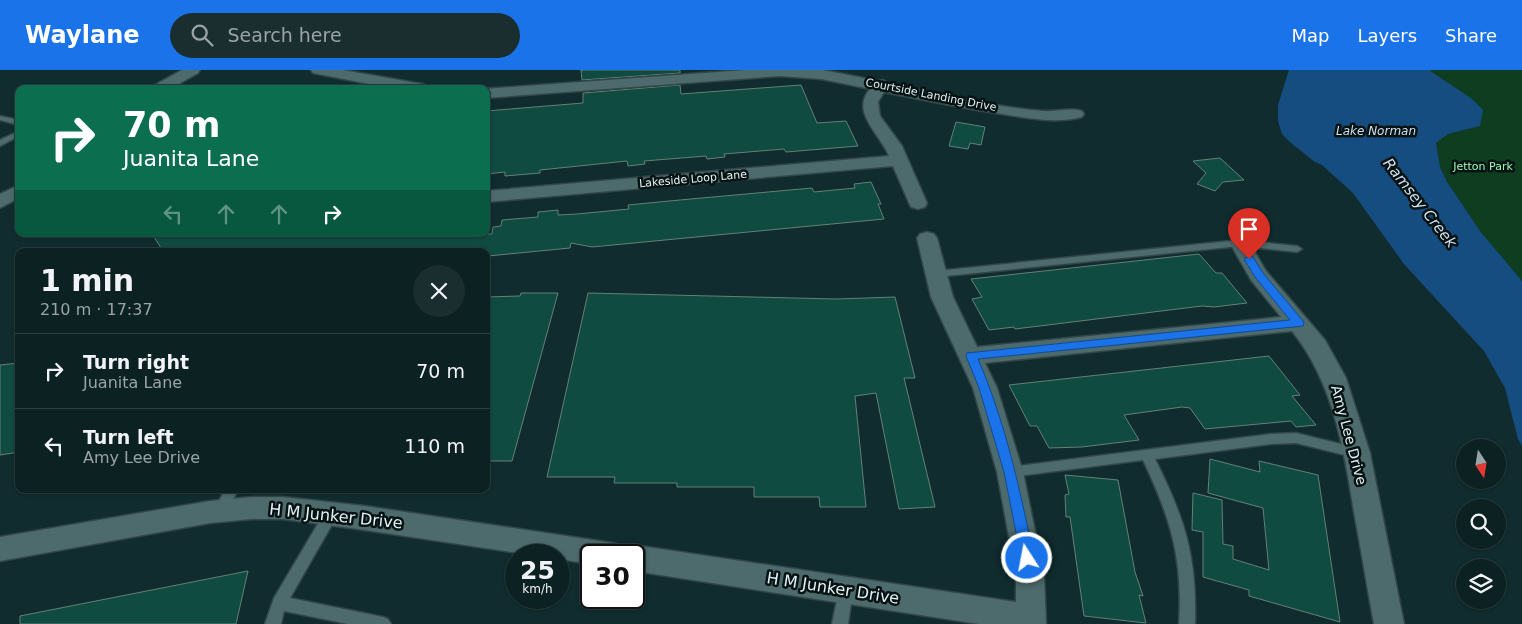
<!DOCTYPE html>
<html lang="en">
<head>
<meta charset="utf-8">
<style>
	body { margin:0; font-family:"DejaVu Sans",sans-serif; background:#1a2e2f; color:#f1f3f6; height:100vh; display:flex; flex-direction:column; font-size:19px; white-space:nowrap }
	* { box-sizing:border-box; margin:0 }
	p { font-size:16px; color:#9aa3a5 }
	.icon { flex:none; width:28px; height:28px; fill:none; stroke:currentColor; stroke-width:2; stroke-linecap:round; stroke-linejoin:round }
	.map { position:relative; flex:1; overflow:hidden }
	.drawer { position:absolute; left:15px; top:178px; width:475px; height:245px; display:flex; flex-direction:column; background:#0c2122; border-radius:10px; box-shadow:0 1px 4px #0004,0 0 0 1px #2c3e40 }
	.drawer>* { flex:none }
	.banner { position:absolute; left:15px; top:15px; width:475px; height:152px; border-radius:10px; box-shadow:0 1px 4px #0004,0 0 0 1px #2c3e40; background:#0b6e4f; color:#fff; overflow:hidden }
	.needle { width:32px; rotate:168deg }
	.controls { position:absolute; left:1456px; top:369px; display:grid; gap:10px }
	.controls a { display:grid; place-items:center; width:50px; height:50px; border-radius:50%; background:#0c2122; box-shadow:0 1px 4px #0004,0 0 0 1px #2c3e40; font-size:25px }
	.speed { position:absolute; left:505px; top:474px; display:flex; gap:10px; font-size:25px; font-weight:700; text-align:center }
	.speed>* { display:grid; place-content:center; width:65px; height:65px; border-radius:50%; background:#0c2122; box-shadow:0 1px 4px #0004,0 0 0 1px #2c3e40; line-height:1 }
	.speed small { font-size:12px; font-weight:400 }
	.speed .limit { border:2px solid #111; border-radius:8px; background:#fff; color:#111 }
	.pin { position:absolute; display:grid; place-items:center; width:42px; height:42px; color:#fff; margin:-51px -21px; border-radius:50% 50% 50% 0; rotate:-45deg; box-shadow:0 0 5px #0007 }
	.pin .icon { rotate:45deg }
	.me { position:absolute; width:55px; margin:-28px; rotate:349deg; stroke-linejoin:round; filter:drop-shadow(0 0 4px #0008) }
	.turn { display:flex; align-items:center; gap:18px; height:105px; padding:0 25px; font-size:22px }
	.turn .icon { width:65px; height:65px; stroke-width:2.5 }
	.turn b { display:block; font-size:35px; line-height:42px }
	.lanes { display:flex; align-items:center; height:48px; padding:0 25px; background:#0003; justify-content:center; gap:25px; direction:ltr }
	.lanes .off { opacity:.35 }
	.round { display:grid; place-items:center; flex:none; width:52px; height:52px; border-radius:26px; background:#1a2e2f }
	.overview { display:flex; align-items:center; justify-content:space-between; height:85px; padding:0 25px }
	h1 { font-size:30px; font-weight:800; line-height:38px }
	ul { padding:0; list-style:none }
	li { display:flex; align-items:center; gap:15px; height:75px; padding:0 25px; border-top:1px solid #2c3e40 }
	li div { flex:1 }
	li b { display:block; font-size:19px }
	li em { font-style:normal }
	header { display:flex; align-items:center; gap:30px; box-sizing:border-box; height:70px; padding:0 25px; background:#1a73e8; color:#fff }
	header strong { font-size:24px }
	nav { display:flex; gap:28px; margin-inline-start:auto; font-size:18px }
	.search { width:350px; height:45px; background:#1a2e2f; display:flex; align-items:center; gap:12px; box-sizing:border-box; padding:0 18px; border-radius:28px; color:#9aa3a5; font-size:19px }
	.map>svg:first-child { display:block }
	.green { fill:#0f3d20 }
	.water { fill:#164d81 }
	.building { fill:#0f4b40; stroke:#648078 }
	.lines { fill:none; stroke-linecap:round; stroke-linejoin:round }
	.service-casing { stroke:#324547; stroke-width:3 }
	.minor-casing { stroke:#324547; stroke-width:3 }
	.service { fill:#4d6a6c; fill-rule:evenodd }
	.minor { fill:#4d6a6c; fill-rule:evenodd }
	.route { fill:#1a73e8; stroke:#114b97 }
	.labels { text-anchor:middle; dominant-baseline:central; stroke-width:5; stroke-linejoin:round; paint-order:stroke }
	.far-street-label { font-size:11px; fill:#e2f2f4; stroke:#071213 }
	.far-park-label { font-size:11px; fill:#99fcb6; stroke:#071213 }
	.far-water-label { font-size:12px; font-style:italic; fill:#d1dfef; stroke:#071213 }
	.street-label { font-size:14px; fill:#e2f2f4; stroke:#071213 }
	.water-label { font-size:15px; font-style:italic; fill:#d1dfef; stroke:#071213 }
	.near-street-label { font-size:16px; fill:#e2f2f4; stroke:#071213 }
</style>
</head>
<body>
<header>
<strong>Waylane</strong>
<div class="search"><svg class="icon" aria-label="search" viewBox="0 0 24 24"><circle cx="10" cy="10" r="6"/><path d="M15 15l6 6"/></svg>Search here</div>
<nav><a>Map</a><a>Layers</a><a>Share</a></nav>
</header>
<div class="map">
<svg width="1522" height="554" viewBox="0 0 1522 554">
	<rect width="100%" height="100%" fill="#102c2e"/>
	<!-- green -->
	<polygon class="green" points="1429,0 1522,0 1522,211 1480,161 1447,112 1440,97 1436,73 1448,64 1480,56 1446,11"/>
	<!-- water -->
	<polygon class="water" points="1289,0 1429,0 1472,29 1483,40 1480,56 1448,64 1436,73 1440,97 1447,112 1480,161 1522,211 1522,376 1518,369 1505,318 1484,281 1404,194 1353,123 1322,95 1315,92 1291,73 1282,64 1278,51 1278,35"/>
	<!-- building -->
	<g class="building">
		<polygon points="581,0 680,0 680,3 582,10"/>
		<polygon points="680,15 681,24 801,15 817,53 846,51 858,76 786,82 784,79 724,84 725,87 707,89 706,86 644,91 645,94 628,96 627,91 540,100 540,103 505,106 505,102 486,104 486,41 583,33 583,23"/>
		<polygon points="956,52 985,57 981,75 970,73 968,79 949,76"/>
		<polygon points="1220,88 1244,110 1223,112 1215,121 1197,114 1206,103 1193,91"/>
		<polygon points="871,112 881,134 878,134 884,149 592,177 571,173 570,178 488,186 488,181 253,181 229,178 225,181 163,181 152,164 492,164 493,157 501,156 502,150 538,147 538,142 558,140 558,145 577,144 629,139 628,135 669,131 812,118 814,122 855,118 854,114"/>
		<polygon points="1199,184 1216,203 1222,203 1247,233 1214,237 1202,236 1015,259 1014,257 989,260 972,229 982,227 971,209"/>
		<polygon points="521,223 558,223 512,391 486,391 486,227 520,226"/>
		<polygon points="588,223 836,229 895,227 915,308 904,308 935,437 899,439 876,323 855,326 866,437 820,437 819,427 754,427 754,417 677,417 677,413 614,413 615,407 547,407"/>
		<polygon points="1269,286 1300,325 1292,326 1316,355 1296,357 1291,351 1205,359 1190,338 1182,337 1124,345 1139,370 1082,377 1049,378 1037,356 1030,356 1009,315"/>
		<polygon points="19,293 19,382 0,385 0,295"/>
		<polygon points="1210,389 1260,402 1259,391 1318,405 1340,552 1249,526 1249,520 1203,507 1203,462 1192,460 1193,423 1222,430 1223,474 1233,476 1233,489 1269,500 1263,438 1208,423"/>
		<polygon points="1065,405 1118,410 1135,502 1143,526 1139,525 1146,553 1084,546 1070,447 1066,447 1065,425 1069,424"/>
		<polygon points="248,501 236,554 20,554 20,546"/>
	</g>
	<g class="lines">
		<!-- service casing -->
		<g class="service-casing">
			<g id="service">
				<polygon points="0,46 19,50 19,55 0,50"/>
				<polygon points="19,61 19,66 0,76 0,70"/>
				<polygon points="1240,170 1297,176 1302,179 1297,182 1240,176 936,207 931,204 936,201"/>
				<path d="M1296,363L1357,378L1361,379L1363,383L1361,387L1357,388L1296,373L1271,374L1155,389C1185,449 1197,486 1195,554H1179C1183,489 1171,449 1143,390L1010,407L1005,406L1004,402L1005,398L1010,397L1271,364Z"/>
				<polygon points="225,419 238,419 226,445 221,447 216,445 214,441"/>
				<polygon points="331,438 336,440 338,444 290,528 383,547 388,549 391,554 348,554 284,541 281,554 265,554 274,528 326,440"/>
				<polygon points="846,513 851,515 853,520 848,554 832,554 839,520 841,515"/>
			</g>
		</g>
		<!-- minor casing -->
		<g class="minor-casing">
			<g id="minor">
				<polygon points="182,0 200,0 198,3 170,19 150,19 153,16"/>
				<polygon points="311,0 343,0 422,14 427,16 430,19 395,19 318,4 313,3"/>
				<path d="M745,0H823L879,11L883,10L890,14C939,24 993,37 1043,41C1056,42 1069,37 1082,41L1084,44L1082,47C1055,54 1028,48 1002,44C962,38 923,30 884,22L878,32L880,46L902,76L927,133L925,137L918,139L911,137L909,133L893,96L486,132V121L889,86C880,64 850,42 870,19L821,9L780,6L486,28V19H484Z"/>
				<polygon points="19,115 19,128 0,138 0,124"/>
				<path d="M927,162L934,164L937,168L953,227L977,277L1281,247L1251,210L1230,173L1233,169L1240,167L1247,169L1266,201L1325,270L1346,308L1370,383L1404,554H1374C1367,517 1361,479 1354,442C1344,379 1333,312 1292,261L985,293L997,318L1023,402L1044,505L1046,554H979L634,501V485H591V494L559,489V485H531L365,460L283,449H252L210,453L0,491V467L210,431L252,427H283L365,436L613,473L623,476L624,479L634,475L1016,532V505L997,402L973,318L931,227L917,168L920,164Z"/>
			</g>
		</g>
		<!-- service -->
		<use href="#service" class="service"/>
		<!-- minor -->
		<use href="#minor" class="minor"/>
	</g>
	<!-- route -->
	<path class="route" d="M1249,186L1253,187L1263,203L1303,251L1304,253L1303,256L978,289C1006,354 1020,420 1034,488L1032,493L1027,494L1022,493L1004,402L979,318L966,286L967,283L1290,250L1255,207L1244,189Z"/>
	<g class="labels">
		<!-- far-street labels -->
		<g class="far-street-label">
			<text transform="translate(931 25) rotate(11)">Courtside Landing Drive</text>
			<text transform="translate(693 109) rotate(-5)">Lakeside Loop Lane</text>
		</g>
		<!-- far-park labels -->
		<g class="far-park-label">
			<text x="1483" y="96">Jetton Park</text>
		</g>
		<!-- far-water labels -->
		<g class="far-water-label">
			<text x="1376" y="61">Lake Norman</text>
		</g>
		<!-- street labels -->
		<g class="street-label">
			<text transform="translate(1349 365) rotate(75)">Amy Lee Drive</text>
		</g>
		<!-- water labels -->
		<g class="water-label">
			<text transform="translate(1420 133) rotate(52)">Ramsey Creek</text>
		</g>
		<!-- near-street labels -->
		<g class="near-street-label">
			<text transform="translate(336 446) rotate(6)">H M Junker Drive</text>
			<text transform="translate(833 518) rotate(9)">H M Junker Drive</text>
		</g>
	</g>
</svg>
<div class="controls">
<a><svg class="needle" viewBox="-14 -14 28 28"><path d="M0-13l5 13h-10z" fill="#e53935"/><path d="M0 13l5-13h-10z" fill="#9aa3a5"/></svg></a>
<a><svg class="icon" aria-label="search" viewBox="0 0 24 24"><circle cx="10" cy="10" r="6"/><path d="M15 15l6 6"/></svg></a>
<a><svg class="icon" aria-label="layers" viewBox="0 0 24 24"><path d="M12 4l9 5-9 5-9-5zM3 14l9 5 9-5"/></svg></a>
</div>
<div class="speed"><div>25<small>km/h</small></div><div class="limit">30</div></div>
<div class="pin" style="left:1249px;top:189px;background:#d93025"><svg class="icon" aria-label="arrive" viewBox="0 0 24 24"><path d="M6 21V4h12l-3 4 3 4H6"/></svg></div>
<svg class="me" style="left:1027px;top:488px" viewBox="-20 -20 40 40"><circle r="17" fill="#1a73e8" stroke="#fff" stroke-width="3"/><path d="M0-11L8 9 0 5-8 9z" fill="#fff"/></svg>
<div class="banner">
<div class="turn"><svg class="icon" aria-label="right" viewBox="0 0 24 24"><path d="M7 20v-9h11M14 6l5 5-5 5"/></svg><div><b>70 m</b>Juanita Lane</div></div>
<div class="lanes"><svg class="icon off" aria-label="left" viewBox="0 0 24 24"><path d="M17 20v-9H6M10 6l-5 5 5 5"/></svg><svg class="icon off" aria-label="ahead" viewBox="0 0 24 24"><path d="M12 20V5M6 11l6-6 6 6"/></svg><svg class="icon off" aria-label="ahead" viewBox="0 0 24 24"><path d="M12 20V5M6 11l6-6 6 6"/></svg><svg class="icon" aria-label="right" viewBox="0 0 24 24"><path d="M7 20v-9h11M14 6l5 5-5 5"/></svg></div>
</div>
<section class="drawer">
<div class="overview"><div><h1>1 min</h1><p>210 m · 17:37</p></div><a class="round"><svg class="icon" aria-label="close" viewBox="0 0 24 24"><path d="M6 6l12 12M18 6L6 18"/></svg></a></div>
<ul>
<li><svg class="icon" aria-label="right" viewBox="0 0 24 24"><path d="M7 20v-9h11M14 6l5 5-5 5"/></svg><div><b>Turn right</b><p>Juanita Lane</p></div><em>70 m</em></li>
<li><svg class="icon" aria-label="left" viewBox="0 0 24 24"><path d="M17 20v-9H6M10 6l-5 5 5 5"/></svg><div><b>Turn left</b><p>Amy Lee Drive</p></div><em>110 m</em></li>
</ul>
</section>
</div>
</body>
</html>
